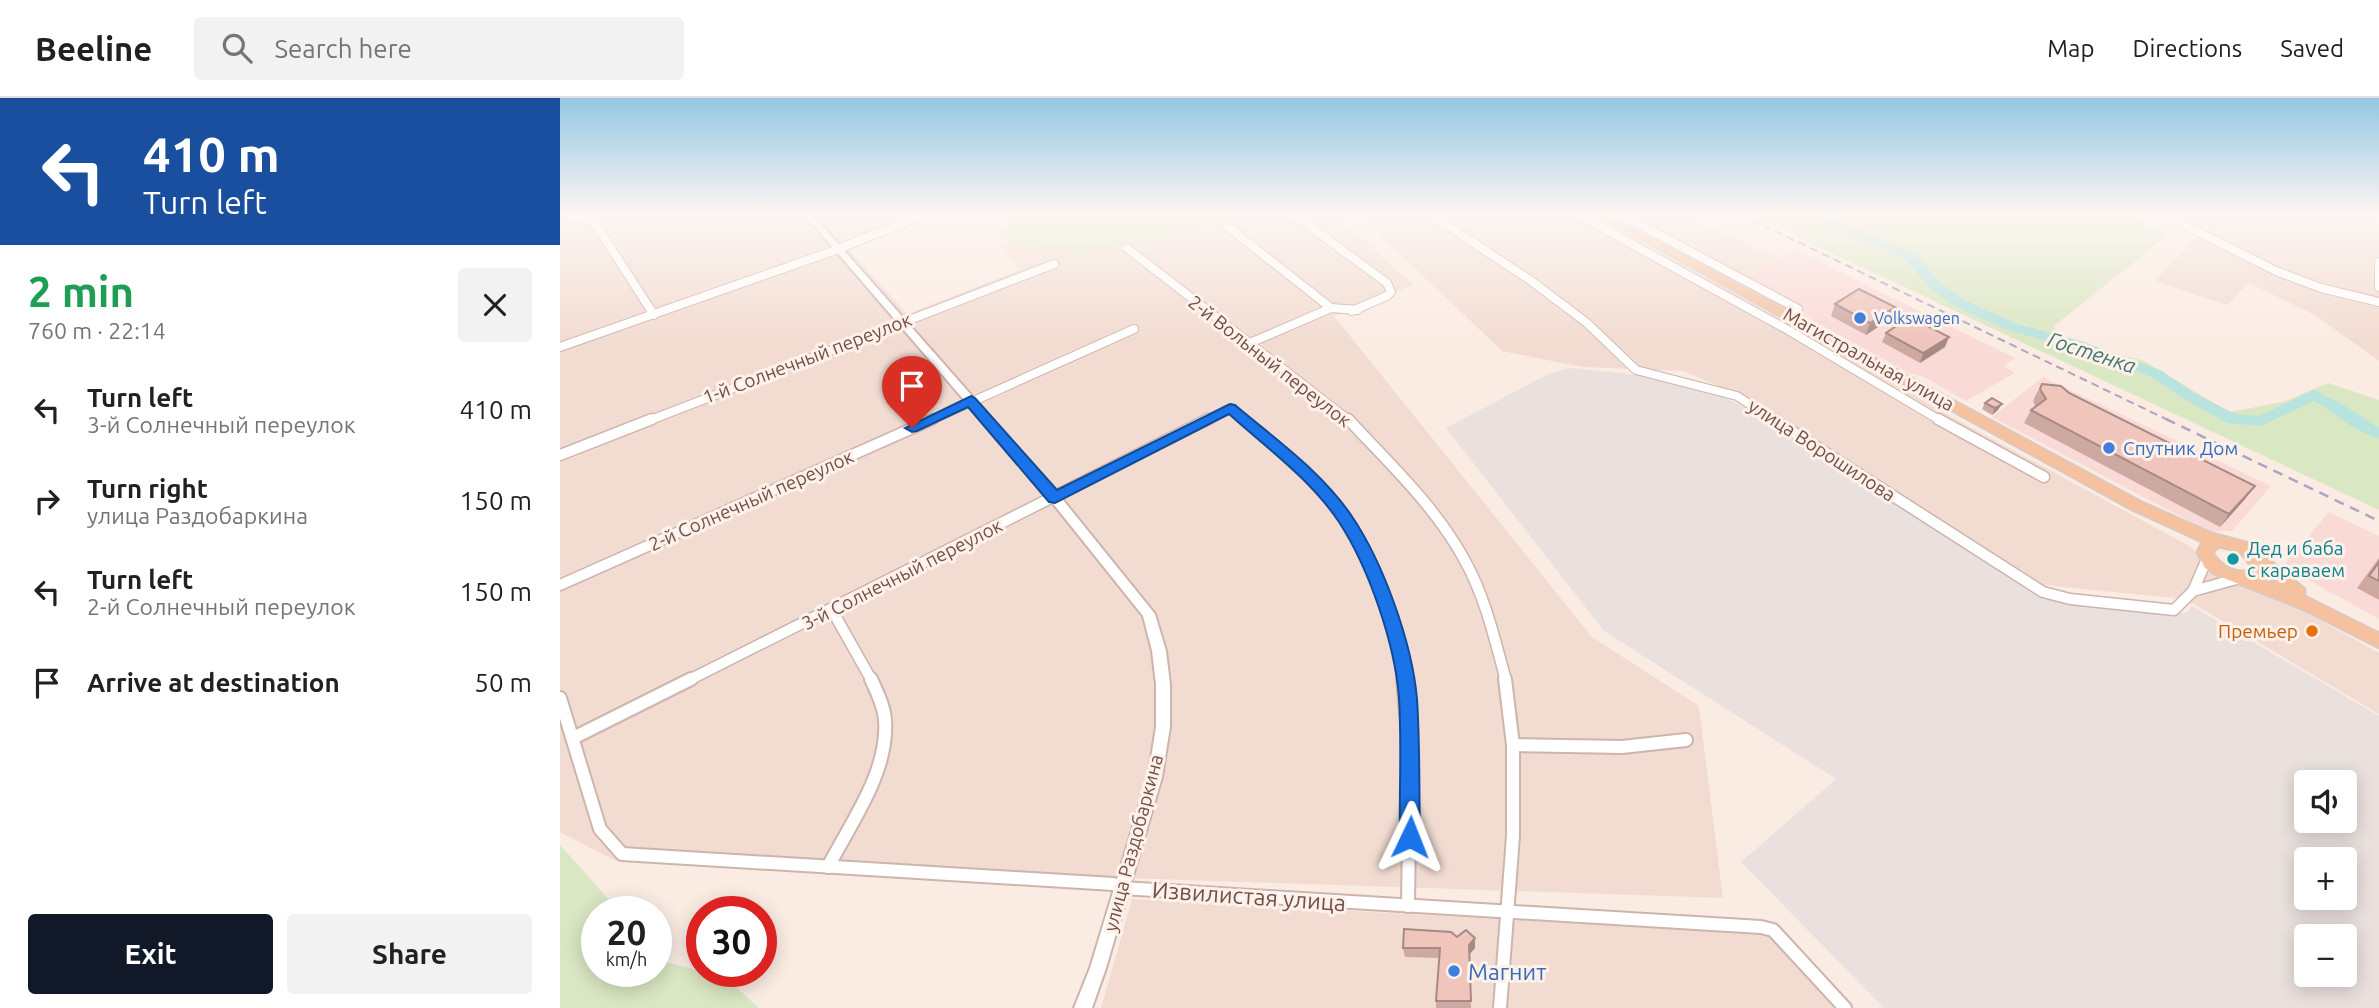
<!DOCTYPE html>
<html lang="en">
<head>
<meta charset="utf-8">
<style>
	body { margin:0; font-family:Ubuntu,sans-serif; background:#f2f2f2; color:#202124; height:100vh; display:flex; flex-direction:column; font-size:26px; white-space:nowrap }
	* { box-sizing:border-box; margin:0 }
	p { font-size:23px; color:#757577 }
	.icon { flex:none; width:38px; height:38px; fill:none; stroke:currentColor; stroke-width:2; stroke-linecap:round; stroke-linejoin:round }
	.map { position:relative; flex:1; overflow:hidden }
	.drawer { display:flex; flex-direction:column; background:#fff; width:560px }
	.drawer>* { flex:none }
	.banner { background:#1a4fa0; color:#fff; overflow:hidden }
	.controls { position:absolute; left:1734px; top:672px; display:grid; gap:14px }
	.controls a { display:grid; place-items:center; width:63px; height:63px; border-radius:7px; background:#fff; box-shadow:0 4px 18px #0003; font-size:35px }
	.speed { position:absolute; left:21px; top:798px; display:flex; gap:14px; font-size:35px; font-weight:700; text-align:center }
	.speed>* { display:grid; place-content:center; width:91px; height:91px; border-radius:50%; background:#fff; box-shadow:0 4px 18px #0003; line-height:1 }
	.speed small { font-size:18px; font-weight:400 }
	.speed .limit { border:10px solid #d22; background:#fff; color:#111 }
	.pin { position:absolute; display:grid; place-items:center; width:60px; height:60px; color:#fff; margin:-72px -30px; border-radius:50% 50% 50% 0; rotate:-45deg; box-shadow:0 0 7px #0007 }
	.pin .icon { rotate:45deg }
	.me { position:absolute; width:77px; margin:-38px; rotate:2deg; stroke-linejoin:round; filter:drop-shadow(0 0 5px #0008) }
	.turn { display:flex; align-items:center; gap:24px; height:147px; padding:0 28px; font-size:32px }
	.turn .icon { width:91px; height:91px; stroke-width:2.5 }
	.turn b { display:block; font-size:49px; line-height:60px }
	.round { display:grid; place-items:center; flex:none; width:74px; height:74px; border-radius:7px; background:#f2f2f2 }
	.summary { display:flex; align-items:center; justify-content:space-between; height:119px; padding:0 28px }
	h1 { font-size:42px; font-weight:700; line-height:52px; color:#1e9e55 }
	.action { display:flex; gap:14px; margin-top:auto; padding:14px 28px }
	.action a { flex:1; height:80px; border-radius:7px; background:#111827; color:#fff; font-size:28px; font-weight:700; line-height:80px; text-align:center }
	.action a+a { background:#f2f2f2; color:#202124 }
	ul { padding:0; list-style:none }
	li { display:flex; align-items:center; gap:21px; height:91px; padding:0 28px }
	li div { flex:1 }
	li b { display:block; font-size:26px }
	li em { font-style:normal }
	header { display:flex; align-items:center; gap:42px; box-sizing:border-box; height:98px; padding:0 35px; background:#fff; border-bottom:2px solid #e0e0e0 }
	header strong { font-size:33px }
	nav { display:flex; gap:38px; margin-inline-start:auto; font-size:24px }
	.search { width:490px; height:63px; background:#f2f2f2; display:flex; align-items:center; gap:18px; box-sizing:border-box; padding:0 24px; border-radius:7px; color:#757577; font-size:26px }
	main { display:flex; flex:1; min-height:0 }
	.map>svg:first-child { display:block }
	.residential { fill:#f2dcd2 }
	.commercial { fill:#fadad7 }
	.industrial { fill:#eae1de; fill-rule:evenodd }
	.green { fill:#dae7c3 }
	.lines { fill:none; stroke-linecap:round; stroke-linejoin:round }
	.river { fill:#b9e3df; fill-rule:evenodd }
	.minor-far2-casing { stroke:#cdb4ad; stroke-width:10 }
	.minor-far1-casing { stroke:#cdb4ad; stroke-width:13 }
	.minor-casing { stroke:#cdb4ad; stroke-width:16 }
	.tertiary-casing { stroke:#cdb4ad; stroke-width:4 }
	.primary-casing { stroke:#d4cac9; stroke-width:3 }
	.minor-far2 { stroke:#fff; stroke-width:8 }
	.minor-far1 { stroke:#fff; stroke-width:10 }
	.minor { stroke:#fff; stroke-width:12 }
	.tertiary { fill:#fff; fill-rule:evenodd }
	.primary { fill:#f6c19f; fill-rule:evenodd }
	.rail-far1 { stroke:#ada3c3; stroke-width:2; stroke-dasharray:8 5; stroke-linecap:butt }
	.rail { stroke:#ada3c3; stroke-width:2.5; stroke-dasharray:10 7; stroke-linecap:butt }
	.wall { fill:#cea9a2 }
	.shaded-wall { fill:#a78a84 }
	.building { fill:#efc5bc; stroke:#a78a84; stroke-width:2 }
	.route { fill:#1a73e8; stroke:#114b97; stroke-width:2 }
	.shop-dot { fill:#3f7fe0; stroke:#fef1e9; stroke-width:2.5 }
	.culture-dot { fill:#0f9aa8; stroke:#fef1e9; stroke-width:2.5 }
	.food-dot { fill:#e8710a; stroke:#fef1e9; stroke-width:2.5 }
	.labels { text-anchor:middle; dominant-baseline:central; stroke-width:6; stroke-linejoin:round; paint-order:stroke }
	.far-shop-label { font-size:16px; fill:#366cbe; stroke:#fef1e9; text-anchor:start }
	.street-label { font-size:19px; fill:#714f4b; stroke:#fef1e9 }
	.shop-label { font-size:19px; fill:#366cbe; stroke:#fef1e9; text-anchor:start }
	.culture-label { font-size:19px; fill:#0d838f; stroke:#fef1e9; text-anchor:start }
	.food-label { font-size:19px; fill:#c56008; stroke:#fef1e9; text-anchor:end }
	.water-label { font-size:21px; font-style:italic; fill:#407672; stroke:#fef1e9 }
	.near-street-label { font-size:23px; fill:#714f4b; stroke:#fef1e9 }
	.near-shop-label { font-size:23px; fill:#366cbe; stroke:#fef1e9; text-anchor:start }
</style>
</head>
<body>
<header>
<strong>Beeline</strong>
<div class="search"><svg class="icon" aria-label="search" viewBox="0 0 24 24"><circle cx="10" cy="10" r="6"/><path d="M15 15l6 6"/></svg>Search here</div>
<nav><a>Map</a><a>Directions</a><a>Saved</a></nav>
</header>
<main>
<section class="drawer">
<div class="banner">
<div class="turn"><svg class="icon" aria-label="left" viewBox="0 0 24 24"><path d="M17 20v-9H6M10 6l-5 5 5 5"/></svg><div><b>410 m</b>Turn left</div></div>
</div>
<div class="summary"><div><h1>2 min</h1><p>760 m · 22:14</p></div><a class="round"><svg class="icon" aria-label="close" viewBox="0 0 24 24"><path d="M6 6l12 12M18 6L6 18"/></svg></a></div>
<ul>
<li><svg class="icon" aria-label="left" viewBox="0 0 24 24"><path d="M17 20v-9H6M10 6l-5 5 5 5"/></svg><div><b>Turn left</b><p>3-й Солнечный переулок</p></div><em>410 m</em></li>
<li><svg class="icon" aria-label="right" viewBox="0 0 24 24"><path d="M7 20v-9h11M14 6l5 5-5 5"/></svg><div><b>Turn right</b><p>улица Раздобаркина</p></div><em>150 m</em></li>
<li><svg class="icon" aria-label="left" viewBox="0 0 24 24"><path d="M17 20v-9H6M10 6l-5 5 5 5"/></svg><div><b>Turn left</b><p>2-й Солнечный переулок</p></div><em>150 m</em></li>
<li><svg class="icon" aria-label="arrive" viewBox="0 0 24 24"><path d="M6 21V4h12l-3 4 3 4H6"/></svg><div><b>Arrive at destination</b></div><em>50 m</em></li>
</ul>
<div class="action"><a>Exit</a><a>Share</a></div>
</section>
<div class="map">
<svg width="1819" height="910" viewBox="0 0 1819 910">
	<rect width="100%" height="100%" fill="#fbece3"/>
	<!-- residential -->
	<g class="residential">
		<polygon points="0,116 370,116 288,150 347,216 459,172 440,148 601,116 776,116 853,187 774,218 1032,539 1139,608 1163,800 56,763 0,734"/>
		<polygon points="798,116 1127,116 1217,160 1179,182 1246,219 1235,227 1390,318 1631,449 1655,475 1702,490 1819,555 1819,616 1625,501 1471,486 1208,310 1124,273 1022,269 942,253"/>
		<polygon points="1598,116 1819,116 1819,263 1755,217 1688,185 1667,207 1594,183 1637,139"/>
		<polygon points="572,801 1210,836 1276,910 541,910"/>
	</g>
	<!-- commercial -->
	<g class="commercial">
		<polygon points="1234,151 1455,260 1444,268 1455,275 1406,303 1364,279 1347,274 1179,182"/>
		<polygon points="1483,279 1711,388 1672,433 1648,433 1432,319"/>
		<polygon points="1769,414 1819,438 1819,521 1723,468"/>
	</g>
	<!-- industrial -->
	<path class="industrial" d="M1010,270L1129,282L1222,328L1256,349L1490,502L1626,515L1632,508L1819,618V910H1324L1181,764L1276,681L1044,533L886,330L990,275ZM1746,684H1785V723H1746ZM1746,761H1785V800H1746ZM1746,838H1785V877H1746Z"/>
	<!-- green -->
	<g class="green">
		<polygon points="455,116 691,116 631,138 520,156 452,145 440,140 442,128"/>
		<polygon points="1189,116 1591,116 1578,120 1608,137 1494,228 1498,236 1513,244 1584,263 1669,314 1723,304 1768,285 1819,302 1819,412"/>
		<polygon points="0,747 60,814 37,814 37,873 96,873 96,855 105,864 165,879 199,910 0,910"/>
	</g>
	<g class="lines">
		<!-- river -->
		<path class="river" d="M1243,116H1258L1356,156L1379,184L1405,202L1457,226L1524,244L1602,273L1634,295L1675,316L1699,318L1754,292L1784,307L1819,330V340C1795,335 1776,315 1754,303L1701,328L1667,325L1624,301L1592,279L1514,250L1447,232L1395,208L1369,190L1346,162Z"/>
		<!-- minor-far2 casing -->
		<g class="minor-far2-casing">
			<g id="minor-far2">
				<polyline points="733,116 827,185 831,194 827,198 792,213"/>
				<polyline points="870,116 970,182 1027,225 1076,272 1177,298 1215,323"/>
				<polyline points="1017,116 1228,232 1381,323"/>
				<polyline points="1060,116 1238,211 1228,216"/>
				<polyline points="1603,116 1716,173 1761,190 1819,204"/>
				<polyline points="0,117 33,122 94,217"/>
				<polyline points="668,129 771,210"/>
				<polyline points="567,150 790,323"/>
				<polyline points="1819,164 1819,189"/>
				<polyline points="690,245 771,210 798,212"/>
				<polyline points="0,249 273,153 366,116"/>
				<polyline points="88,323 494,166"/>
				<polyline points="369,323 574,231"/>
				<polyline points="645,323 670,310 685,323"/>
			</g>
		</g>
		<!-- minor-far1 casing -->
		<g class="minor-far1-casing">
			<g id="minor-far1">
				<path d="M683,321C714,347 747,373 773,405C813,455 834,520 843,583"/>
				<path d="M788,321C829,365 875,408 904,461C925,498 935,542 946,583"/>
				<polyline points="1213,321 1483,494 1510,501 1614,512 1633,493 1647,461"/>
				<polyline points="1378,321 1484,379"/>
				<polyline points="0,357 92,321"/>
				<polyline points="0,487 373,321"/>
				<polyline points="1633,493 1680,480"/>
				<polyline points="272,512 312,583"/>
				<polyline points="127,583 648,321"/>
			</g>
		</g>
		<!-- minor casing -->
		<g class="minor-casing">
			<g id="minor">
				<polyline points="843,581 850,658 848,808"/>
				<polyline points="0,600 40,731 62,756 553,786 562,790 1201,829 1213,832 1285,910"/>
				<polyline points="13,640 131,581"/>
				<polyline points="953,647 1062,649 1126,642"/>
				<path d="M268,769C290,726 329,674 325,622C324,608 317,594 311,581"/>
				<polyline points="940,910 953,738 953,647 945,581"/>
			</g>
		</g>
		<!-- tertiary casing -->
		<g class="tertiary-casing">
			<polygon id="tertiary" points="244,116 252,116 499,397 595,516 606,553 610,586 610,629 602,679 546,870 532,910 514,910 530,870 588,679 596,629 596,586 592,553 583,518 491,403"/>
		</g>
		<!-- primary casing -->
		<g class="primary-casing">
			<path id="primary" d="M1035,116H1048L1582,404L1652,435L1689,445L1745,491V498L1819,535V550L1740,510L1656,477L1645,470L1637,454L1642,444L1572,412ZM1659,449C1674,452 1688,456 1691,472C1676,476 1660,468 1653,454ZM1705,477L1720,488L1702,482Z"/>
		</g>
		<!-- minor-far2 -->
		<use href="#minor-far2" class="minor-far2"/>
		<!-- minor-far1 -->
		<use href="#minor-far1" class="minor-far1"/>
		<!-- minor -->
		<use href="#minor" class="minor"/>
		<!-- tertiary -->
		<use href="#tertiary" class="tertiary"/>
		<!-- primary -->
		<use href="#primary" class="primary"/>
		<!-- rail-far1 -->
		<polyline class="rail-far1" points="1180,116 1610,323"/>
		<!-- rail -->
		<polyline class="rail" points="1606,321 1819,423"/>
	</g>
	<!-- wall -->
	<g class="wall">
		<polygon points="1275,206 1335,209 1330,221 1306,237 1271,218"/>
		<polygon points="1326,235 1385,249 1360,265 1322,244"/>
		<polygon points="1482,286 1509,295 1685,401 1660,429 1464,325 1471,312 1476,309 1473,304 1475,298"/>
		<polygon points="1425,305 1438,312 1432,317 1422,311"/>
		<polygon points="1819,460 1819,502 1797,490"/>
		<polygon points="915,840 915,850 909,856 911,910 876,910 876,903 879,860 845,859 843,850"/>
	</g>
	<!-- shaded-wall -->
	<g class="shaded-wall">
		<polygon points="1335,209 1330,221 1306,237 1310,225"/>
		<polygon points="1389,239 1385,249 1360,265 1363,255"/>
		<polygon points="1442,306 1438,312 1432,317 1435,310"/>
		<polygon points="1695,388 1685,401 1660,429 1669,416"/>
		<polygon points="915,840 915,850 909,857 909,847"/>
	</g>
	<!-- building -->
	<g class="building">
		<polygon points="1299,191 1335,209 1310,225 1275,206"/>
		<polygon points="1350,219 1389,239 1363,255 1326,235"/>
		<polygon points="1482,286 1501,288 1509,295 1695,388 1669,416 1471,312 1486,301 1480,291"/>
		<polygon points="1432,300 1442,306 1435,310 1425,305"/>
		<polygon points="1819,464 1819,483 1809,478"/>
		<polygon points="844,831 891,834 897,839 906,832 915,840 909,847 911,903 876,903 880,850 843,850"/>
	</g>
	<!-- sky -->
	<linearGradient id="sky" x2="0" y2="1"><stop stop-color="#95c7e4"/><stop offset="0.48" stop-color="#fdf6f2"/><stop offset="1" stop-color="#fdf6f2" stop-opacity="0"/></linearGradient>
	<rect width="1819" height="243" fill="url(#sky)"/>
	<!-- route -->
	<path class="route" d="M411,298L415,300L497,392L670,306L675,307C715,341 761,373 791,417C823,464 852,544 857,601C860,646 859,693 860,739L857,746L850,748L843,746L840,739C839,693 842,646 839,600C835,546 809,470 779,424C751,382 707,350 669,316L495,405L489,404L408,309L357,333L352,334L345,330Z"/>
	<!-- markers -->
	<g class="shop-dot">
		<circle cx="1300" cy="220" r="7"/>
		<circle cx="1549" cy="350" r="7"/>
		<circle cx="894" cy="873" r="7"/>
	</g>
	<circle class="culture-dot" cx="1673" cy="461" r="7"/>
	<circle class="food-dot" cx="1752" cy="533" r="7"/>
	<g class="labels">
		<!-- far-shop labels -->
		<g class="far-shop-label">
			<text x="1314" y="220">Volkswagen</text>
		</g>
		<!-- street labels -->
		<g class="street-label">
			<text transform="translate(247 260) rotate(-21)">1-й Солнечный переулок</text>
			<text transform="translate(1309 261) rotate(29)">Магистральная улица</text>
			<text transform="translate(710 263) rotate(38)">2-й Вольный переулок</text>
			<text transform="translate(1262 352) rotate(33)">улица Ворошилова</text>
			<text transform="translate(191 402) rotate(-24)">2-й Солнечный переулок</text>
			<text transform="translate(342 476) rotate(-27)">3-й Солнечный переулок</text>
			<text transform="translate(573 745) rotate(-75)">улица Раздобаркина</text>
		</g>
		<!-- shop labels -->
		<g class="shop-label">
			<text x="1563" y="350">Спутник Дом</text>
		</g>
		<!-- culture labels -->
		<g class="culture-label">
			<text x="1687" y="450">Дед и баба<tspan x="1687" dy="22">с караваем</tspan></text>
		</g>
		<!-- food labels -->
		<g class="food-label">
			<text x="1738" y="533">Премьер</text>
		</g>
		<!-- water labels -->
		<g class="water-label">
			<text transform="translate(1532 254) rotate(18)">Гостенка</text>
		</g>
		<!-- near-street labels -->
		<g class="near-street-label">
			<text transform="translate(689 798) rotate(4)">Извилистая улица</text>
		</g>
		<!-- near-shop labels -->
		<g class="near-shop-label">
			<text x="908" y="873">Магнит</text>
		</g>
	</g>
</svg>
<div class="controls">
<a><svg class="icon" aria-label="sound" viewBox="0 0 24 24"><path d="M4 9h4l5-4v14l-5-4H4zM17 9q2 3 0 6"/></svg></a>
<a>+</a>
<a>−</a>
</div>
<div class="speed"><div>20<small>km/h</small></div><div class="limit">30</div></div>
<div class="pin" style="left:352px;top:330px;background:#d93025"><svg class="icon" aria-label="arrive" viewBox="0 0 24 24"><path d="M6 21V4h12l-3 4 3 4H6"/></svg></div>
<svg class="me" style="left:850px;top:739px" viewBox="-20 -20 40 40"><path d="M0-17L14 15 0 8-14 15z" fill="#1a73e8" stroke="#fff" stroke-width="4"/></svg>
</div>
</main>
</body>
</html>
